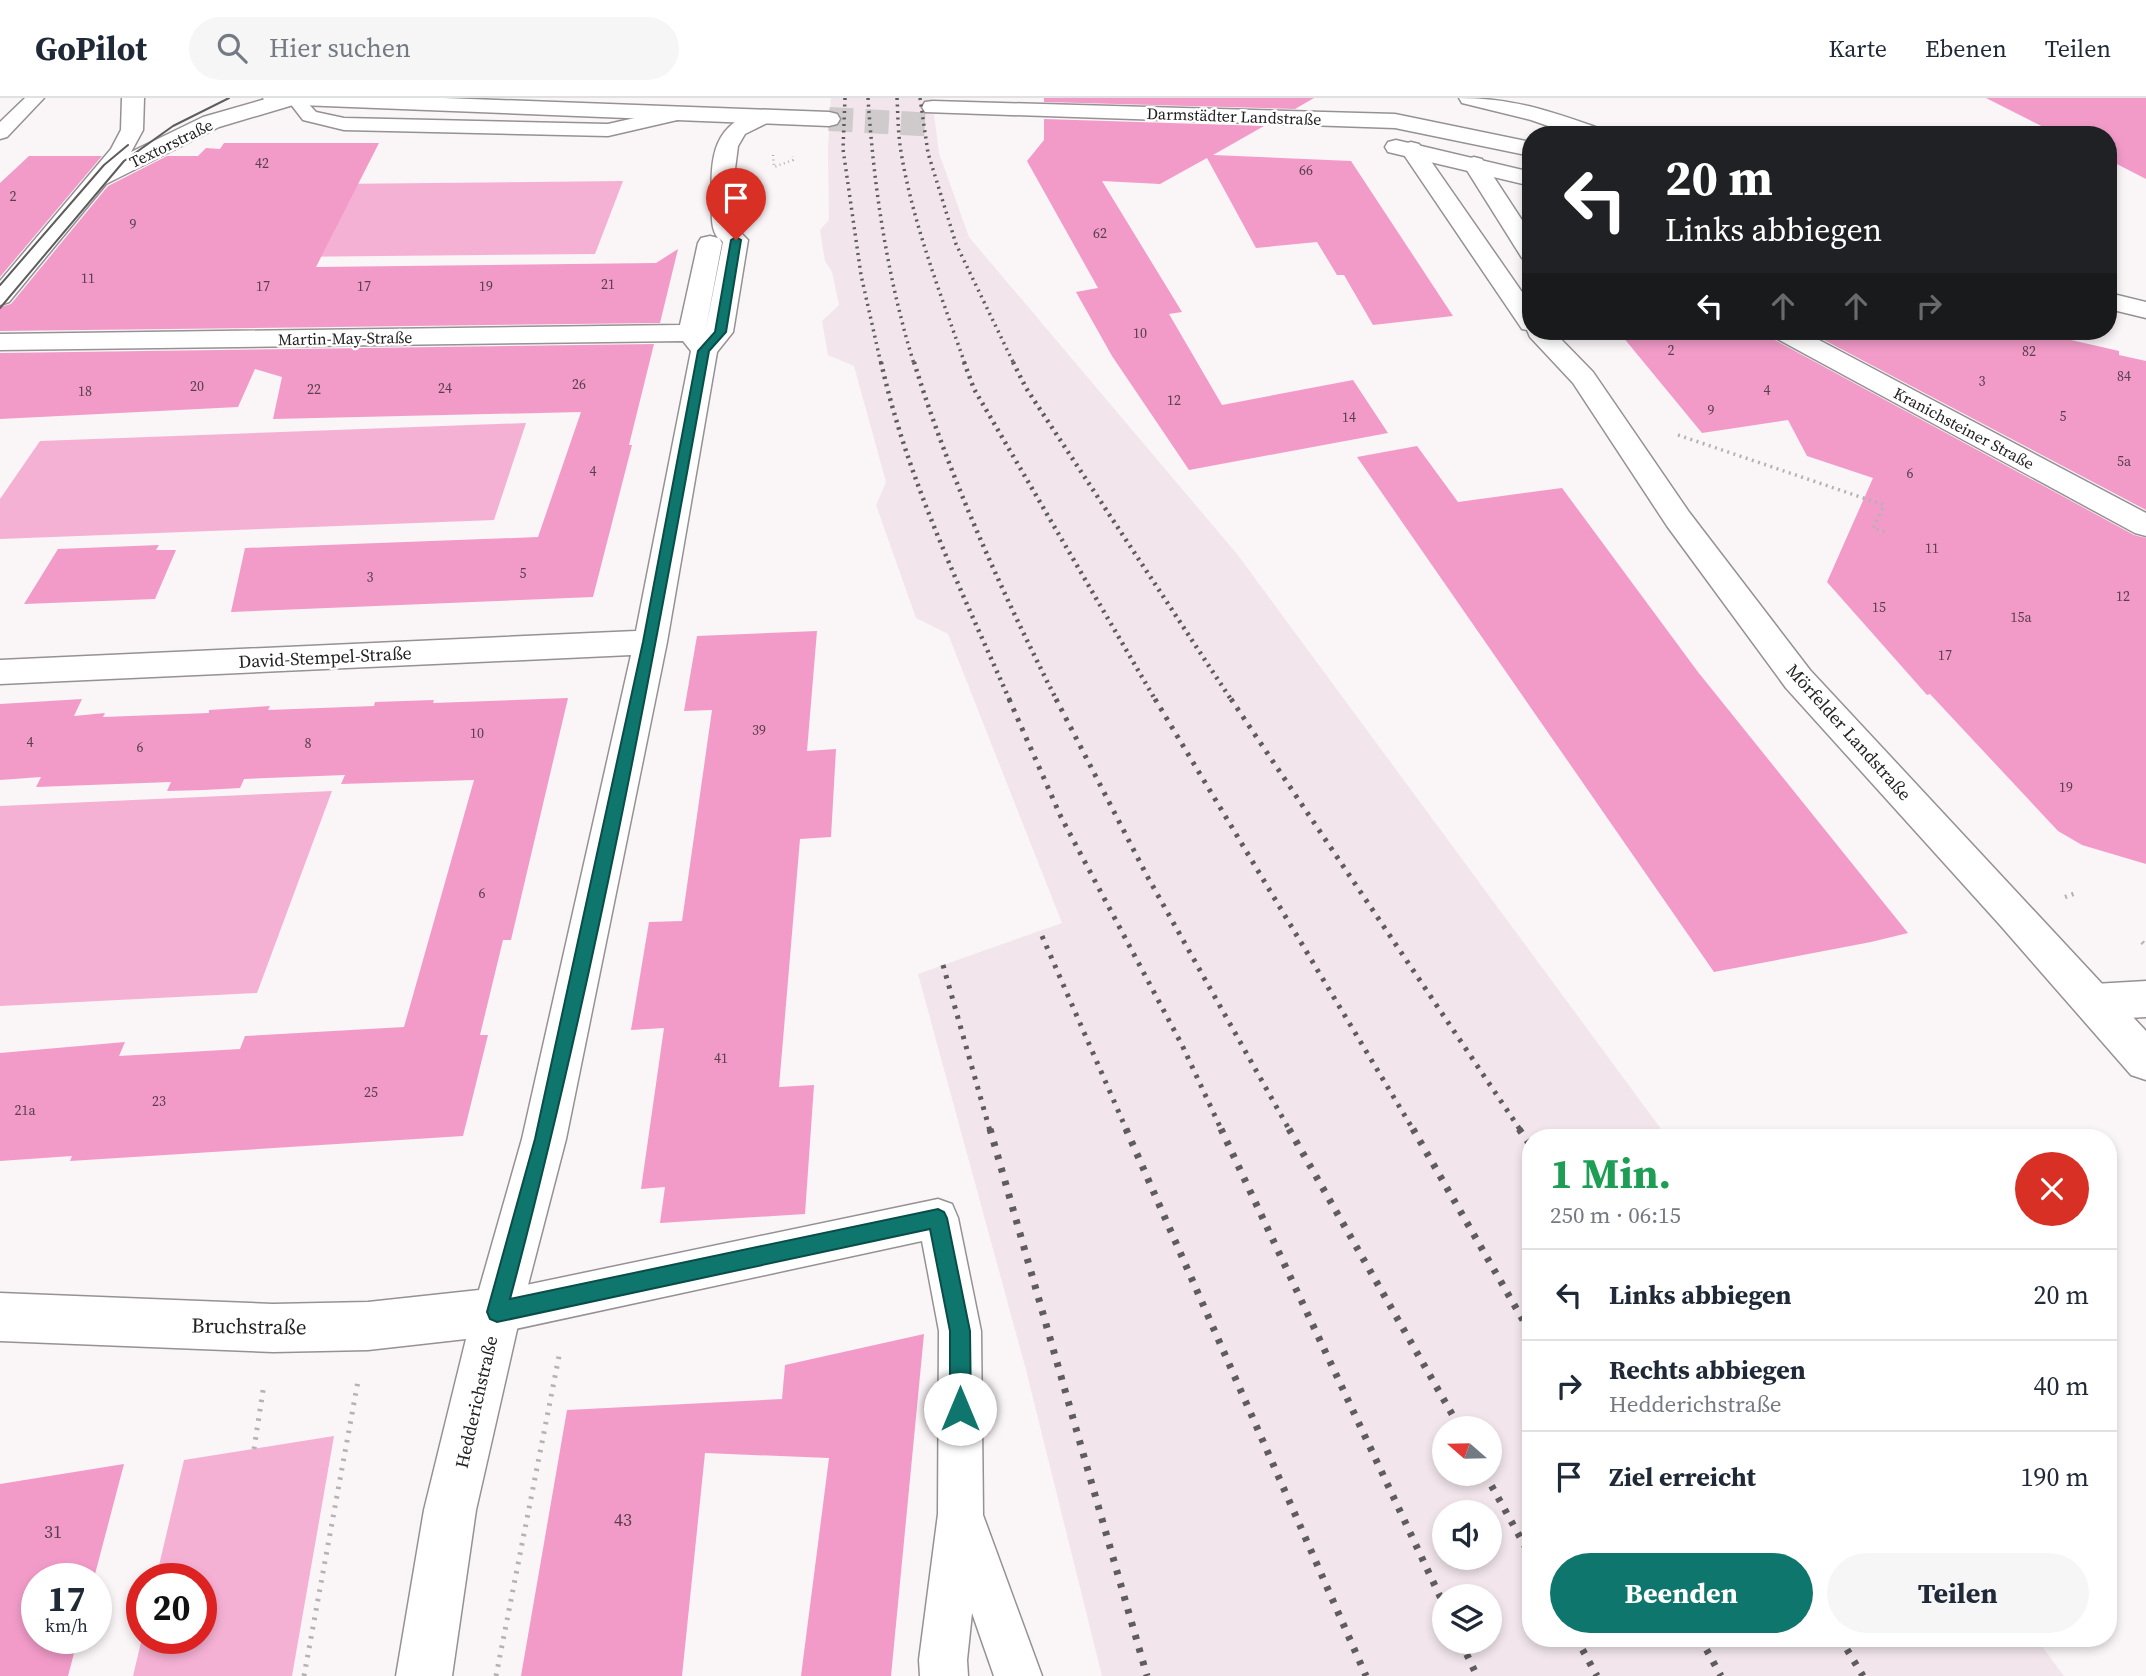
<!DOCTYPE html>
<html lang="de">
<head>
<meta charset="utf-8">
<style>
	body { margin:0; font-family:"Source Serif 4",serif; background:#f6f6f7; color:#1f2937; height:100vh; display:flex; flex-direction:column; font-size:26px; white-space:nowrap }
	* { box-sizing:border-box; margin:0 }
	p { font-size:23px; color:#747a83 }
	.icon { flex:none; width:38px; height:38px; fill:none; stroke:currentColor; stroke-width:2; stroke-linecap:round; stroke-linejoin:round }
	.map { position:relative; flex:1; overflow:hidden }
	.details { position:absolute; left:1522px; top:1031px; width:595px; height:518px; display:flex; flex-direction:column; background:#fff; border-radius:28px; box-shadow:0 4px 10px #0003 }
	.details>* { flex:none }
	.hud { position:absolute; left:1522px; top:28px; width:595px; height:214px; border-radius:28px; box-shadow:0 4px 10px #0003; background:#202124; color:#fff; overflow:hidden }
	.needle { width:46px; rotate:290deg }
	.tools { position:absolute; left:1432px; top:1318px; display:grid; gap:14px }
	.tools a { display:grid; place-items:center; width:70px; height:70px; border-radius:50%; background:#fff; box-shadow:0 4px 10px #0003; font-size:35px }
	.speed { position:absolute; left:21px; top:1465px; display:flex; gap:14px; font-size:35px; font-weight:700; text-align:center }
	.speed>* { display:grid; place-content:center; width:91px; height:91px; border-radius:50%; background:#fff; box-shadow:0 4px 10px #0003; line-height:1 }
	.speed small { font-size:18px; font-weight:400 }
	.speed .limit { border:10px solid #d22; background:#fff; color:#111 }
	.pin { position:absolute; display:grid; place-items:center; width:60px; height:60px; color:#fff; margin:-72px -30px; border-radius:50% 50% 50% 0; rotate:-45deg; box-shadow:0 0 7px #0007 }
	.pin .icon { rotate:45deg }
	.me { position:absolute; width:77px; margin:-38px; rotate:0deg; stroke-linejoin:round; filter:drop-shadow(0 0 5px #0008) }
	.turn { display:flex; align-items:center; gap:24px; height:147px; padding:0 28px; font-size:32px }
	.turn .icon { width:91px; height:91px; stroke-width:2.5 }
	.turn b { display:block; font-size:49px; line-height:60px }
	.lanes { display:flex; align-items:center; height:66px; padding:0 28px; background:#0003; justify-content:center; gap:35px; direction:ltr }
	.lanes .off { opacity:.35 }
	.round { display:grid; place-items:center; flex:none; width:74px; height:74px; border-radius:37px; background:#f6f6f7 }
	.headline { display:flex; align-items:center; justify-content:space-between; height:119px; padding:0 28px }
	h1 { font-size:42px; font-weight:700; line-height:52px; color:#1e9e55 }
	.action { display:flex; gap:14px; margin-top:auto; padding:14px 28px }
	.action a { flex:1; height:80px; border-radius:42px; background:#0f766e; color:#fff; font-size:28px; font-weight:700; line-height:80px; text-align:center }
	.action a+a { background:#f6f6f7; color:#1f2937 }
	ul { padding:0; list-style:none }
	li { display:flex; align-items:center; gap:21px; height:91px; padding:0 28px; border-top:2px solid #e0e1e3 }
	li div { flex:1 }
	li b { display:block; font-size:26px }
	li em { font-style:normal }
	header { display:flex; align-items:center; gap:42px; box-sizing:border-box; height:98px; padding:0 35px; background:#fff; border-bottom:2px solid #e0e1e3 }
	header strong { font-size:33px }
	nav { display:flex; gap:38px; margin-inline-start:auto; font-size:24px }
	.search { width:490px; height:63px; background:#f6f6f7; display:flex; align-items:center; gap:18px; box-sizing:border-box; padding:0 24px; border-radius:38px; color:#747a83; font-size:26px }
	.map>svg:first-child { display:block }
	.built { fill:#f2e6ec; fill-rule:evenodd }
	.green { fill:#f5b1d4 }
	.building { fill:#f29bc9 }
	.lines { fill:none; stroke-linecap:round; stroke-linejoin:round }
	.primary-tunnel { stroke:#cfcbcc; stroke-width:24; stroke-dasharray:24 12; stroke-linecap:butt }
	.service-casing { stroke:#969193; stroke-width:3 }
	.minor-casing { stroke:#969193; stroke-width:3 }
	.tertiary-casing { stroke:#969193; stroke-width:3 }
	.secondary-casing { stroke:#969193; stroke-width:3 }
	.primary-casing { stroke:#969193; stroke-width:3 }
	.path-far3 { stroke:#b6b1b3; stroke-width:2.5; stroke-dasharray:1 3.5; stroke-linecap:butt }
	.path-far2 { stroke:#b6b1b3; stroke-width:3.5; stroke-dasharray:2 4.5; stroke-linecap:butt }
	.path-far1 { stroke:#b6b1b3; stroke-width:4.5; stroke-dasharray:2 5; stroke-linecap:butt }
	.path { stroke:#b6b1b3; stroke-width:5; stroke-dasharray:2.5 7; stroke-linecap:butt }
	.service { fill:#fff; fill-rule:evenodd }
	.minor { fill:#fff; fill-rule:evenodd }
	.tertiary { fill:#fff; fill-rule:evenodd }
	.secondary { fill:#fff; fill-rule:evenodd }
	.primary { fill:#fff; fill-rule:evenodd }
	.tram { stroke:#5e5c5d; stroke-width:2 }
	.rail-far3 { stroke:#5e5c5d; stroke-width:3.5; stroke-dasharray:2 4.5; stroke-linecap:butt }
	.rail-far2 { stroke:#5e5c5d; stroke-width:4.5; stroke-dasharray:2.5 5; stroke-linecap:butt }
	.rail-far1 { stroke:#5e5c5d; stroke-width:5; stroke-dasharray:3.5 7; stroke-linecap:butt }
	.rail { stroke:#5e5c5d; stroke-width:7; stroke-dasharray:4.5 9; stroke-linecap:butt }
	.route { fill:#0f766e; stroke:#0a4d48; stroke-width:2 }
	.labels { text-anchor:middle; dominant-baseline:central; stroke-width:5; stroke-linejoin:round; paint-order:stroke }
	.number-label { font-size:14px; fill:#57404c }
	.far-street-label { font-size:16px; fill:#232122; stroke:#fff }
	.street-label { font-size:18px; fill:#232122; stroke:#fff }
	.near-number-label { font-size:18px; fill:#57404c }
	.near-street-label { font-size:21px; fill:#232122; stroke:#fff }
</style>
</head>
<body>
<header>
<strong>GoPilot</strong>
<div class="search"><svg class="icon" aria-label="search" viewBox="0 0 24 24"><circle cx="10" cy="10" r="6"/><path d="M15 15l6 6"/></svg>Hier suchen</div>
<nav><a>Karte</a><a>Ebenen</a><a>Teilen</a></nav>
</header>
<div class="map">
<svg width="2146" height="1578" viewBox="0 0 2146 1578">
	<rect width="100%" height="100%" fill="#faf5f7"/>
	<!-- built -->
	<path class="built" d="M831,0H932L939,55L969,139L1237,456L1667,1039L1531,1040V1540H2036L2064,1578H1102L1026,1272L918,876L1062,825L948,536L916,520L876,407L886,384L854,268L828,257L822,223L839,207L832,174L825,163L820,132L829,122L828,51ZM1444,1330H1489V1376H1444ZM1444,1414H1489V1460H1444ZM1444,1498H1489V1544H1444Z"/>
	<!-- green -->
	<g class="green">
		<polygon points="623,83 595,156 169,160 225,87"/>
		<polygon points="526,325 494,422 0,441 0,401 40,343"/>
		<polygon points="332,693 257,895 0,908 0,708"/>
		<polygon points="334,1338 292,1578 133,1578 142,1540 201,1540 201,1480 156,1480 184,1362"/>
	</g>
	<!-- building -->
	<g class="building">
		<polygon points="1044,0 1314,0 1295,11 1044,4"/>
		<polygon points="1986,0 2146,0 2146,81 2109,62 2109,37 2059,37"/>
		<polygon points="1044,21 1264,28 1213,57 1351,63 1453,218 1373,227 1344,177 1337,177 1317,144 1256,150 1207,60 1160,86 1102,83 1182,214 1169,216 1222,307 1353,282 1388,335 1189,372 1112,258 1076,194 1098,190 1027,63 1044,42"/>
		<polygon points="224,45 379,45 316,169 656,165 678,151 660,225 0,233 0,209 11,206 108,88 167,58 198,58 206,50 220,51"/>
		<polygon points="29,58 102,58 0,179 0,85"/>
		<polygon points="1618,233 1767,233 1773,241 2134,437 2146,440 2146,766 2082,747 2058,733 1930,596 1927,597 1827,484 1873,380 1807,358 1788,322 1702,335"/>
		<polygon points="1807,233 2032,233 2119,253 2119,257 2146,263 2146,412"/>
		<polygon points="654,246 629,347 632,347 593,499 231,514 245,450 538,439 581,314 273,321 282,279 255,271 238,309 0,321 0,255"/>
		<polygon points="1417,348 1458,404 1562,390 1698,574 1908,835 1871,844 1714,874 1357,359"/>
		<polygon points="159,447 156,452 176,452 155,501 24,506 58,451"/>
		<polygon points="817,533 807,653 836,651 831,739 800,741 779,989 814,987 805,1116 660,1125 665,1089 641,1091 664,930 631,932 649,824 682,823 712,612 684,613 697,538"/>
		<polygon points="568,600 511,842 503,842 480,937 488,937 463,1038 70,1063 72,1058 0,1063 0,955 125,944 119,958 240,951 245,938 404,929 474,682 341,686 345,677 244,681 240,690 204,692 167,693 171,684 36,689 41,679 0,682 0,606 82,601 74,618 105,615 103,619 209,615 209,612 270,608 268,612 374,608 375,604 434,602 433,605"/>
		<polygon points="924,1236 891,1578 801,1578 829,1360 705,1355 682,1578 521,1578 567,1312 782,1301 785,1267"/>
		<polygon points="124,1366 94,1480 37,1480 37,1540 78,1540 68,1578 0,1578 0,1386"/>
	</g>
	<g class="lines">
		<!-- primary-tunnel -->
		<polyline class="primary-tunnel" points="829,21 936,27"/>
		<!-- service casing -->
		<g class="service-casing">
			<g id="service">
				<polygon points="25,0 44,0 7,39 0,41 0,24"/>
				<polygon points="286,0 303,0 316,14 344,20 608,26 679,10 688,16 686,20 608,38 344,32 303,22"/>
				<polygon points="938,1101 952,1106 958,1120 981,1233 983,1417 1042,1578 994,1578 972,1515 967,1562 968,1578 920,1578 919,1562 938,1416 939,1233 922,1143 497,1235 482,1229 476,1214 482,1199 497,1193"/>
			</g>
		</g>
		<!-- minor casing -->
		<g class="minor-casing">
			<g id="minor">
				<path d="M763,12L771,13L774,18L771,23L745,36L738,48L735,71L737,131L748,142L733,234L717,254L667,544L566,1041L521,1214L476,1412L452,1578H396L424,1412L466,1241L368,1252L273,1254L0,1243V1195L273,1206L368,1204L479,1192L522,1041L631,557L0,586V562L636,533L691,253L683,243L0,252V236L680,227L698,145L701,140L710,138L718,140C710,130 712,115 712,103C710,58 713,24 763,12ZM719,140L723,144L705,235L722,145Z"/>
				<polygon points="1770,233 1802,233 2146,415 2146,438 2135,435 1774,239"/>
				<polygon points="2146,883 2146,919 2094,922 2079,917 2073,904 2079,891 2094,886"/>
			</g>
		</g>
		<!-- tertiary casing -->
		<g class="tertiary-casing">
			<polygon id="tertiary" points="122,0 144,0 143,32 131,54 203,19 269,0 303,0 300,5 219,29 106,86 9,204 0,207 0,183 111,51 121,32"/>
		</g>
		<!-- secondary casing -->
		<g class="secondary-casing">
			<g id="secondary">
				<polygon points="1411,44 1419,46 1531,207 1531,233 1553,233 1593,274 1689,414 1810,572 2146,933 2146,982 2131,977 2000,827 1786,590 1667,428 1573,285 1530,239 1527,232 1522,231 1400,51 1403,46"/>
				<polygon points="1474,59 1482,61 1531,136 1531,162 1522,160 1463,66 1466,61"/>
			</g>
		</g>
		<!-- primary casing -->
		<g class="primary-casing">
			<g id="primary">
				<polygon points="263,0 444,0 829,14 837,16 840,21 837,26 829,28 274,6 266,5"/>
				<path d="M1459,0C1515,0 1552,14 1604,32L1607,37H1574L1531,22L1462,5Z"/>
				<polygon points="933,3 1395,16 1531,44 1531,58 1395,30 925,14 922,9 925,4"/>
				<polygon points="1396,42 1531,74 1531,88 1388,54 1385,49 1388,44"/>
				<polygon points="2109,195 2146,204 2146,220 2109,211"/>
			</g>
		</g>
		<!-- path-far3 -->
		<polyline class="path-far3" points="773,57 774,69 793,62 793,58"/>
		<!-- path-far2 -->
		<polyline class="path-far2" points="1678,337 1884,407 1873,430 1885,434"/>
		<!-- path-far1 -->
		<g class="path-far1">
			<polyline points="2065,799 2076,795"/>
			<polyline points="2142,844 2146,848"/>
		</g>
		<!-- path -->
		<g class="path">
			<polyline points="254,1351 264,1286"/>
			<polyline points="304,1578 358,1283"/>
			<polyline points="496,1578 560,1253"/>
		</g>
		<!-- service -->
		<use href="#service" class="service"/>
		<!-- minor -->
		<use href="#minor" class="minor"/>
		<!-- tertiary -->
		<use href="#tertiary" class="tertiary"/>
		<!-- secondary -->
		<use href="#secondary" class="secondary"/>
		<!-- primary -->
		<use href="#primary" class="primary"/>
		<!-- tram -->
		<g class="tram">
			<polyline points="0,187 104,67 128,47"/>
			<polyline points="0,210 124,63 173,28 229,0"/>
		</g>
		<!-- rail-far3 -->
		<g class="rail-far3">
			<polyline points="845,0 843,51 861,177 881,266"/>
			<path d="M868,0C874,91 887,178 914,266"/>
			<path d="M897,0C898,18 898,36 901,54C913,126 941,197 965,266"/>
			<polyline points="920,0 928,55 956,146 1014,266"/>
		</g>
		<!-- rail-far2 -->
		<g class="rail-far2">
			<path d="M881,264C907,381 962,494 1010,603"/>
			<path d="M914,264C950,381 1002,494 1057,603"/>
			<polyline points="964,264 974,291 1156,603"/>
			<polyline points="1013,264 1026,290 1232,603"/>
		</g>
		<!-- rail-far1 -->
		<g class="rail-far1">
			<polyline points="1009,601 1061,719 1182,947 1222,1033"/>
			<polyline points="1056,601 1146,776 1290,1033"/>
			<polyline points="1155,601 1414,1033"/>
			<polyline points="1231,601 1521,1033"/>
			<polyline points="1042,838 1127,1033"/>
			<polyline points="943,867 990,1033"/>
		</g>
		<!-- rail -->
		<g class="rail">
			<polyline points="990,1031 1147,1578"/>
			<polyline points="1126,1031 1366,1578"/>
			<polyline points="1221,1031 1444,1507"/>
			<polyline points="1289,1031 1460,1330"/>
			<polyline points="1413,1031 1531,1236"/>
			<polyline points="1519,1031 1531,1048"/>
			<polyline points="1485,1376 1531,1459"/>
			<polyline points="1576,1540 1597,1578"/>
			<polyline points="1700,1540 1721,1578"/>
			<polyline points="1840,1540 1863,1578"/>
			<polyline points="1461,1544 1477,1578"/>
		</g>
	</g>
	<!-- route -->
	<path class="route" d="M736,139L741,142L726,234L709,253C652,571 593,889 510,1201L938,1111L944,1114L947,1120L970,1233L971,1311L968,1319L960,1322L953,1319L950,1311V1233L930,1131L497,1224L490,1221L487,1214L535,1041L643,544L698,253L715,234L731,142Z"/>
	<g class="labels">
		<!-- number labels -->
		<g class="number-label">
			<text x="262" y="65">42</text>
			<text x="1306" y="72">66</text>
			<text x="13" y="98">2</text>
			<text x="133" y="126">9</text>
			<text x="1100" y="135">62</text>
			<text x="88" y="180">11</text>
			<text x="608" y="186">21</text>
			<text x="263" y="188">17</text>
			<text x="364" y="188">17</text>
			<text x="486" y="188">19</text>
			<text x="1140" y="235">10</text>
			<text x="1671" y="252">2</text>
			<text x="2029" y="253">82</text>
			<text x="2124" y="278">84</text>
			<text x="1982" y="283">3</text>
			<text x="579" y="286">26</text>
			<text x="197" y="288">20</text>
			<text x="445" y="290">24</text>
			<text x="314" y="291">22</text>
			<text x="1767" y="292">4</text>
			<text x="85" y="293">18</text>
			<text x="1174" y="302">12</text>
			<text x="1711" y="312">9</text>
			<text x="2063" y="318">5</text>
			<text x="1349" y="319">14</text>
			<text x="2124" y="363">5a</text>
			<text x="593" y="373">4</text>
			<text x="1910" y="375">6</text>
			<text x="1932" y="450">11</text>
			<text x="523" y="475">5</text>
			<text x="370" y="479">3</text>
			<text x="2123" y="498">12</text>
			<text x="1879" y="509">15</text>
			<text x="2021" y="519">15a</text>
			<text x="1945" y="557">17</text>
			<text x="759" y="632">39</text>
			<text x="477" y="635">10</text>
			<text x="30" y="644">4</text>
			<text x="308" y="645">8</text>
			<text x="140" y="649">6</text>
			<text x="2066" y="689">19</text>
			<text x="482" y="795">6</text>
			<text x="721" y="960">41</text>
			<text x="371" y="994">25</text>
			<text x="159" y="1003">23</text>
			<text x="25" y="1012">21a</text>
		</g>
		<!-- far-street labels -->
		<g class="far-street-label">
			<text transform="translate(1234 18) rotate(2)">Darmstädter Landstraße</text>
			<text transform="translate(171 45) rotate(-26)">Textorstraße</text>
			<text transform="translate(345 240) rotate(-1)">Martin-May-Straße</text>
			<text transform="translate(1964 330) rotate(28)">Kranichsteiner Straße</text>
		</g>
		<!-- street labels -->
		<g class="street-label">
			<text transform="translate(325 559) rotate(-3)">David-Stempel-Straße</text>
			<text transform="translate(1849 634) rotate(48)">Mörfelder Landstraße</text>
			<text transform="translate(476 1304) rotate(-77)">Hedderichstraße</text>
		</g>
		<!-- near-number labels -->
		<g class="near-number-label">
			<text x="623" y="1421">43</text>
			<text x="53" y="1433">31</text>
		</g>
		<!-- near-street labels -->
		<g class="near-street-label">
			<text transform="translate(249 1228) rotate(1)">Bruchstraße</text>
		</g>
	</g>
</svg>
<div class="tools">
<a><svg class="needle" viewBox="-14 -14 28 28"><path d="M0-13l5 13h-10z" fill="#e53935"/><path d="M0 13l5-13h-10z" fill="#747a83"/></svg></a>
<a><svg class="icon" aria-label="sound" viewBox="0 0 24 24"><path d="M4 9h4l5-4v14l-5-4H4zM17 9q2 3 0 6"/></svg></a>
<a><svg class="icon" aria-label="layers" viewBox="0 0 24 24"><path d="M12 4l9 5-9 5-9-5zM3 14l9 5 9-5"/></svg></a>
</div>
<div class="speed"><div>17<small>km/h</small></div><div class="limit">20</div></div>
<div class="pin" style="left:736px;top:142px;background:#d93025"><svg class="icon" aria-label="arrive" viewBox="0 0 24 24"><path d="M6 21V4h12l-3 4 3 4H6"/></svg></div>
<svg class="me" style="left:960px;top:1311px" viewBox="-20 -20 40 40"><circle r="19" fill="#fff"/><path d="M0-13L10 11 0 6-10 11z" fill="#0f766e"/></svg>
<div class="hud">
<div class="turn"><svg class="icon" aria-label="left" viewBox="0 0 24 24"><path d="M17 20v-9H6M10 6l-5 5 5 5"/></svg><div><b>20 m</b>Links abbiegen</div></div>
<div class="lanes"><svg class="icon" aria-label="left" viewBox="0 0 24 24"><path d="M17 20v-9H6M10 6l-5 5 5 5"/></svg><svg class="icon off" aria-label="ahead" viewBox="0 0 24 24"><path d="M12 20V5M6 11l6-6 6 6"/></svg><svg class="icon off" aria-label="ahead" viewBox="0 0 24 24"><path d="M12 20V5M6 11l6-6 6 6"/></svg><svg class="icon off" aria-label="right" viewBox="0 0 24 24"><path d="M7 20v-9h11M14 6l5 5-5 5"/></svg></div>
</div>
<section class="details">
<div class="headline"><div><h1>1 Min.</h1><p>250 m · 06:15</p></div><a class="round" style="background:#d93025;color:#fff"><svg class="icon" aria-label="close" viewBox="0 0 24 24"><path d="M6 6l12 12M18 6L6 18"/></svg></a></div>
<ul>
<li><svg class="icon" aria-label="left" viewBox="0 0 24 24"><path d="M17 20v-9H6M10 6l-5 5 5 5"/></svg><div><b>Links abbiegen</b></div><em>20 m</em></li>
<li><svg class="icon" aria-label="right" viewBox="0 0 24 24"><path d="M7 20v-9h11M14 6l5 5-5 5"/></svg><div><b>Rechts abbiegen</b><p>Hedderichstraße</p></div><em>40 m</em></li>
<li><svg class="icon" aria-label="arrive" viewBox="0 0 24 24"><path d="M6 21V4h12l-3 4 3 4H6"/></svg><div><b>Ziel erreicht</b></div><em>190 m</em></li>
</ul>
<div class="action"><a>Beenden</a><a>Teilen</a></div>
</section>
</div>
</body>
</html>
